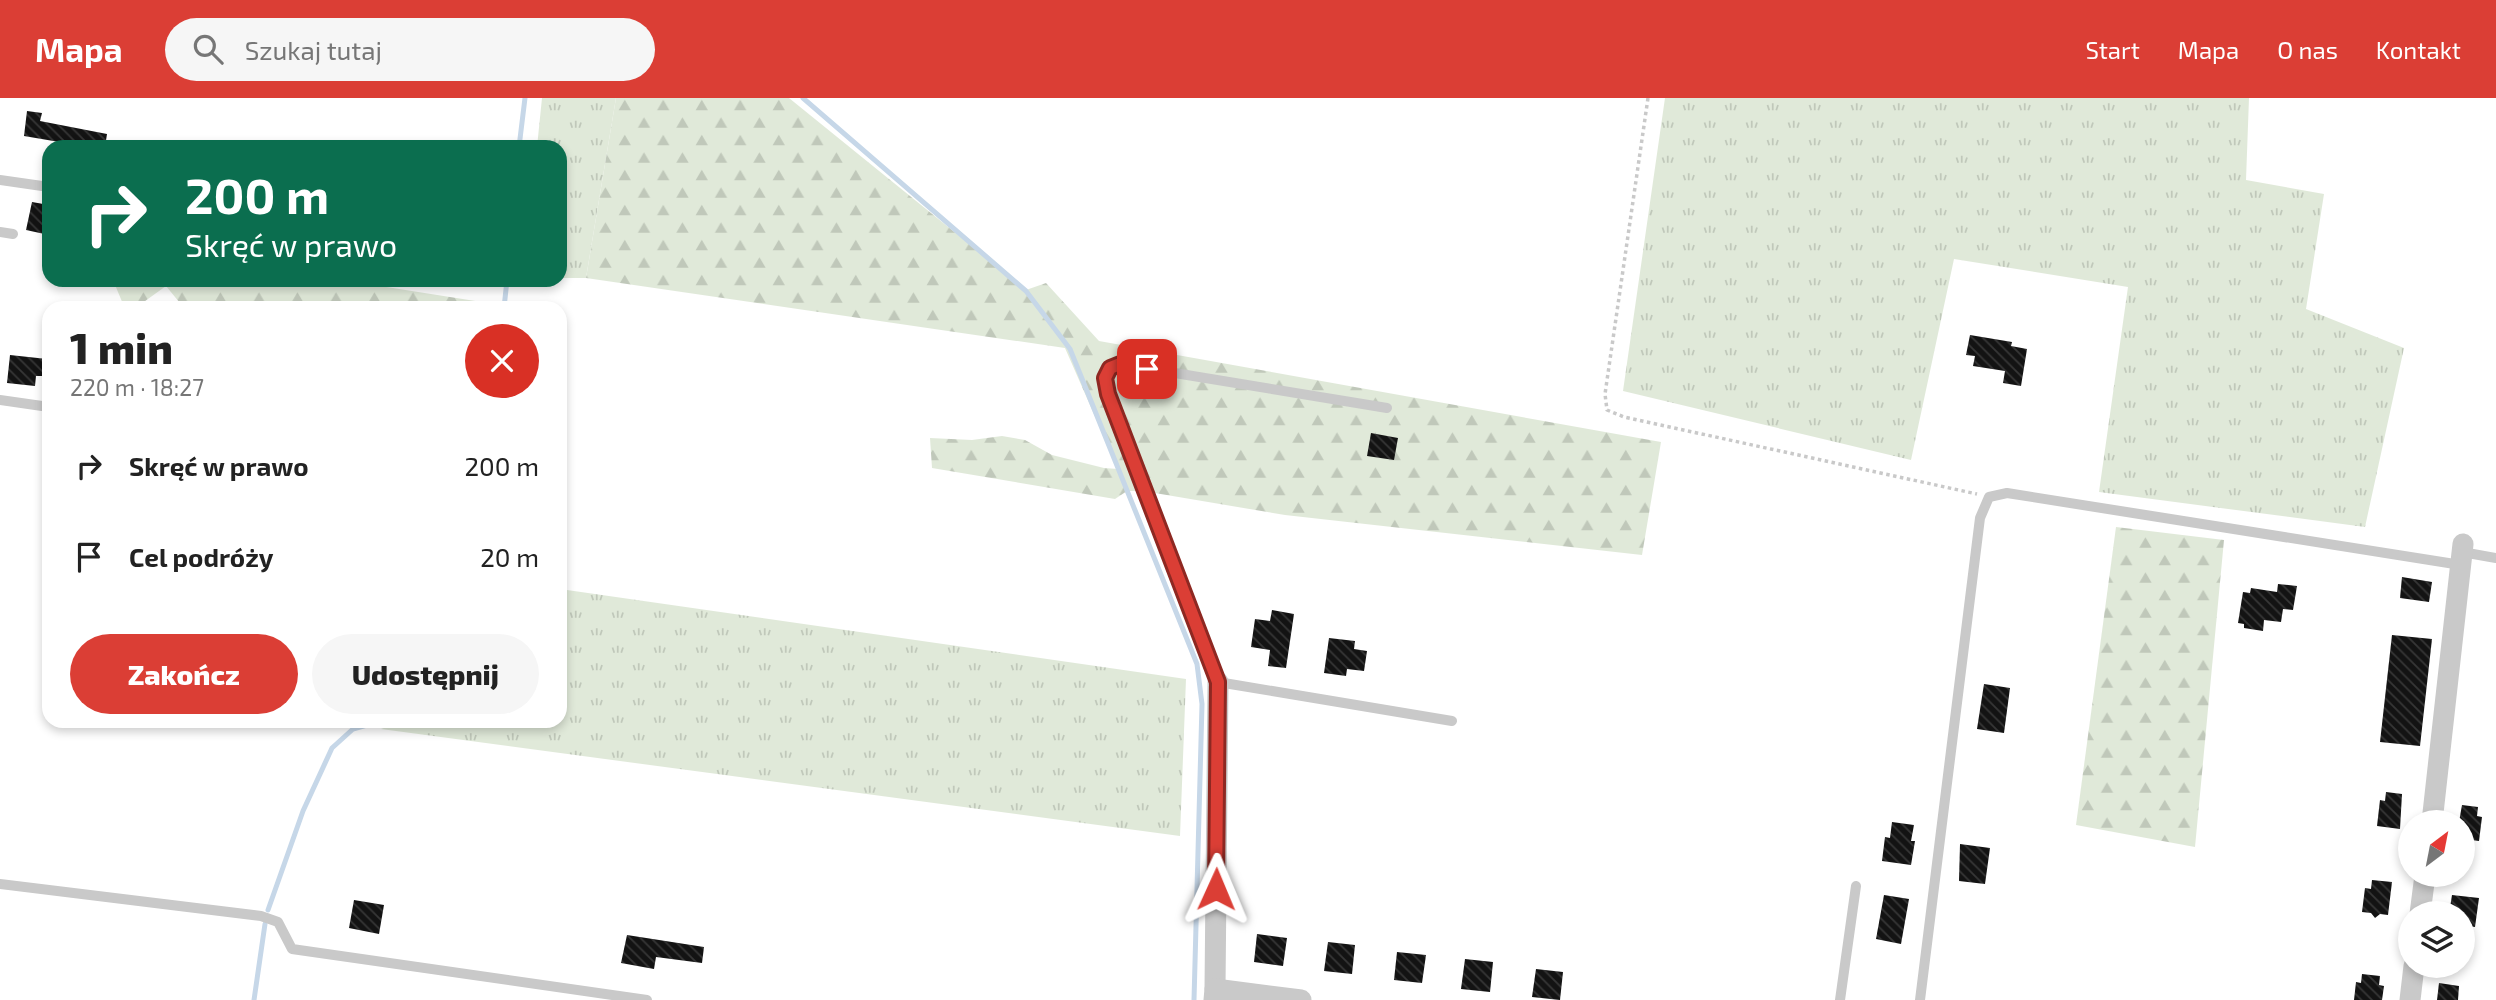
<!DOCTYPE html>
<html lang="pl">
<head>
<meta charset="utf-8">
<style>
	body { margin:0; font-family:"Exo 2",sans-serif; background:#f6f6f6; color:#222; height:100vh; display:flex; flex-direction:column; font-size:26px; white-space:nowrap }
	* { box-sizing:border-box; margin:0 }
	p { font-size:23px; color:#767676 }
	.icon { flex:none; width:38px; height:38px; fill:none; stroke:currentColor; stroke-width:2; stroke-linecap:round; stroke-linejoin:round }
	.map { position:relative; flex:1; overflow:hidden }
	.details { position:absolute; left:42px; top:203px; width:525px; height:427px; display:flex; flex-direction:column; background:#fff; border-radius:21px; box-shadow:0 4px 10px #0003 }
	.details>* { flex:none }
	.guide { position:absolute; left:42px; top:42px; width:525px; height:147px; border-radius:21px; box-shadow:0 4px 10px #0003; background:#0b6e4f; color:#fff; overflow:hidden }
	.needle { width:46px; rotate:32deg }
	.controls { position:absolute; left:2398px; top:712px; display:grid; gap:14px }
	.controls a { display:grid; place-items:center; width:77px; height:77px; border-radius:50%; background:#fff; box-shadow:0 4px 10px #0003; font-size:35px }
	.pin { position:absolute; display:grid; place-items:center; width:60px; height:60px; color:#fff; margin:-30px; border-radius:14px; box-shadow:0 4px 10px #0006 }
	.me { position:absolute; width:77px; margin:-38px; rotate:1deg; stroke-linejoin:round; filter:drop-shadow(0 0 5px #0008) }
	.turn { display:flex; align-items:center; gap:24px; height:147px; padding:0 28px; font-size:32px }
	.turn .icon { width:91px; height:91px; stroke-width:2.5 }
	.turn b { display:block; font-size:49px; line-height:60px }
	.round { display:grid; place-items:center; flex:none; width:74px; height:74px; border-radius:37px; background:#f6f6f6 }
	.summary { display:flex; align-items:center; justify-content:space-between; height:119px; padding:0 28px }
	h1 { font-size:42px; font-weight:800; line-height:52px }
	.primary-button { display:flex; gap:14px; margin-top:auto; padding:14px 28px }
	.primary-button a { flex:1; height:80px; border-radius:42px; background:#db3e35; color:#fff; font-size:28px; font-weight:800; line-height:80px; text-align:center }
	.primary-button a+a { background:#f6f6f6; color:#222 }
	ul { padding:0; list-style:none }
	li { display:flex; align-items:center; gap:21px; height:91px; padding:0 28px }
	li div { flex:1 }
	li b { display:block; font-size:26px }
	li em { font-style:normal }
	header { display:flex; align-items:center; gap:42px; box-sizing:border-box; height:98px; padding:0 35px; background:#db3e35; color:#fff }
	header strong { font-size:33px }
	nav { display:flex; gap:38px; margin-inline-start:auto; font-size:24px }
	.search { width:490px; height:63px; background:#f6f6f6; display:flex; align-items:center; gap:18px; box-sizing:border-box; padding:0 24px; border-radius:38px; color:#767676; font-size:26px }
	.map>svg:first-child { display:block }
	.grass { fill:url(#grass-tufts) }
	.forest { fill:url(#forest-firs) }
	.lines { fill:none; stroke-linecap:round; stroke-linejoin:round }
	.stream { stroke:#c6d7e8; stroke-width:5 }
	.building { fill:url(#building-back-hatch) }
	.path { stroke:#c9c9c9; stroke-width:3.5; stroke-dasharray:3.5 3.5; stroke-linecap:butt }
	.lane { stroke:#c9c9c9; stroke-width:10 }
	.street { stroke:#c9c9c9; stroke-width:21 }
	.route-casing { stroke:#8e2822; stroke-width:18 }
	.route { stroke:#db3e35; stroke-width:12 }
</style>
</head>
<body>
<header>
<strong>Mapa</strong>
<div class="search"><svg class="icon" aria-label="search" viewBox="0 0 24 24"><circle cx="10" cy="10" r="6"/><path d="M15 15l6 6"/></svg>Szukaj tutaj</div>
<nav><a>Start</a><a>Mapa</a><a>O nas</a><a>Kontakt</a></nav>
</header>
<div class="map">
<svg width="2496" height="902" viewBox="0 0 2496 902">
	<defs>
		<pattern id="grass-tufts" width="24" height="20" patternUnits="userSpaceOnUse" patternTransform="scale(1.75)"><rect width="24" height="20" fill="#e0e9d9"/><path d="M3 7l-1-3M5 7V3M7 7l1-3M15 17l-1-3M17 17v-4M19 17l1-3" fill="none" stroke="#c0c8ba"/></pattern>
		<pattern id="forest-firs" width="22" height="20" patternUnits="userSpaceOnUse" patternTransform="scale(1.75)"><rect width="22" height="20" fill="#e0e9d9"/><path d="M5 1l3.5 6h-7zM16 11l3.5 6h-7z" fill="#c0c8ba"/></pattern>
		<pattern id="building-back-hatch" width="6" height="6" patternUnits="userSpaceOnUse" patternTransform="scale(1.75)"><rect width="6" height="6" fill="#131313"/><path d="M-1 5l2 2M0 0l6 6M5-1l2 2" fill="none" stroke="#363636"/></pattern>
	</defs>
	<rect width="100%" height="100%" fill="#fff"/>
	<!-- grass -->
	<g class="grass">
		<polygon points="542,0 616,0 586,180 560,180 560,49 537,49"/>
		<polygon points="1665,0 2249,0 2246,82 2324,96 2306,211 2404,250 2365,429 2099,394 2128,189 1954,161 1911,362 1623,293"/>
		<polygon points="560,491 1186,581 1180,738 381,631 403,623 560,623"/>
	</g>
	<!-- forest -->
	<g class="forest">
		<polygon points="616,0 789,0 1026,192 1046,185 1099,243 1661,344 1642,457 1285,417 1143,393 1127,393 1115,401 932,370 930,340 972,342 1002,338 1025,342 1052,357 1104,370 1118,371 1065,250 586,180"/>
		<polygon points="113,182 342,182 488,205 487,210 184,210 166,188 141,206 123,206"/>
		<polygon points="2116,429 2224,442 2195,749 2076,727"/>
	</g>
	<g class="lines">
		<!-- stream -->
		<g class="stream">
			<polyline points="803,0 1026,193 1070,251 1197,566 1202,606 1194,902"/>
			<polyline points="519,49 525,0"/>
			<polyline points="504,210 507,182"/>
			<polyline points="268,812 303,713 332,650 353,631 381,623"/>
			<polyline points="254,902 265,826"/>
		</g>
	</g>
	<!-- building -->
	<g class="building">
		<polygon points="27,13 42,15 40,23 107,36 105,49 77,49 77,47 24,38"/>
		<polygon points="32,104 49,107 49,137 26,132"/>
		<polygon points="1970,237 2012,244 2011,248 2027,251 2021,288 2003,285 2005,273 1973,268 1975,258 1966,257"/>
		<polygon points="10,257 47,261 45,278 36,278 35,288 7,285"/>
		<polygon points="1371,335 1398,340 1394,362 1367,358"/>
		<polygon points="2402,479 2432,484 2429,504 2400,500"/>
		<polygon points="2278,486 2297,488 2293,512 2283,511 2281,524 2264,522 2263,533 2244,530 2244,526 2238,525 2243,494 2250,495 2251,490 2277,494"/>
		<polygon points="1272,512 1294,516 1286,570 1268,568 1270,552 1251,549 1255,521 1270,523"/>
		<polygon points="2392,537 2432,541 2420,648 2380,644"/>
		<polygon points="1329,540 1355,543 1354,551 1367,553 1364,573 1347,571 1346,578 1324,575"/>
		<polygon points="1984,586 2010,590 2004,635 1977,631"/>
		<polygon points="2386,694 2402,696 2400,731 2377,728 2380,702 2385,703"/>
		<polygon points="2462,707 2478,709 2477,718 2482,719 2479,743 2462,741 2462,724 2459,724"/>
		<polygon points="1892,724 1914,727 1911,743 1915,743 1911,767 1882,763 1885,739 1890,740"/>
		<polygon points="1960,746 1990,750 1985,786 1959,783"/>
		<polygon points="2372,782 2392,784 2388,817 2380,816 2375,820 2371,815 2362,814 2365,790 2371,791"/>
		<polygon points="1884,797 1909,801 1901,846 1876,841"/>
		<polygon points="2452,797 2479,800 2475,829 2462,827 2462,816 2449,816"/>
		<polygon points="354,802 384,807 379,836 349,830"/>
		<polygon points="1257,836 1287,840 1283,868 1254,864"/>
		<polygon points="627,837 704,849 702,865 656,859 654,871 621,865"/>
		<polygon points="1328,844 1355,847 1352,876 1324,873"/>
		<polygon points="1397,854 1426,857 1422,885 1394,882"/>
		<polygon points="1465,861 1493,864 1490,894 1461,891"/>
		<polygon points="1536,871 1563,874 1560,902 1532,899"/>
		<polygon points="2362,876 2380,878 2379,887 2384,888 2382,902 2354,902 2356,884 2361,885"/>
		<polygon points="2439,885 2459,888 2458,902 2437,902"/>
	</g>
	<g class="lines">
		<!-- path -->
		<polyline class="path" points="1648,0 1605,296 1607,312 1624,319 1977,396"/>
		<!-- lane -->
		<g class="lane">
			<polyline points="0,82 49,89"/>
			<polyline points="0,134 13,136"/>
			<polyline points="0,302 49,309"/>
			<polyline points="1387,310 1120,266 1110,270 1105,280 1108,296 1218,584 1452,623"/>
			<polyline points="2462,454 2496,460"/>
			<polyline points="0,786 261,818 278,824 292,851 647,902"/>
			<polyline points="1840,902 1856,788"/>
			<polyline points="1920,902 1980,420 1989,399 2007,395 2461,467"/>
		</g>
		<!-- street -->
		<g class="street">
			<polyline points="2432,724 2463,446"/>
			<polyline points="2420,816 2425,777"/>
			<polyline points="1215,891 1218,584"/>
			<polyline points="1214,902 1215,891 1301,902"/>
			<polyline points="2410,902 2414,868"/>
		</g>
	</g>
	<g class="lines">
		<!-- route casing -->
		<g class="route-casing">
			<polyline id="route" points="1147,271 1120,266 1110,270 1105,280 1108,296 1218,584 1216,791"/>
		</g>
		<!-- route -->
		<use href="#route" class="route"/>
	</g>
</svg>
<div class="controls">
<a><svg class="needle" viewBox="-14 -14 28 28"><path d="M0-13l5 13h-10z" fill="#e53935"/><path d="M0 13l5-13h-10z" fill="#767676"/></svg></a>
<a><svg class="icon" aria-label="layers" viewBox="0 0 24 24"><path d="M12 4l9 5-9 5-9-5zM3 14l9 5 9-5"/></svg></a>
</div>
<div class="pin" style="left:1147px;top:271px;background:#d93025"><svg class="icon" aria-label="arrive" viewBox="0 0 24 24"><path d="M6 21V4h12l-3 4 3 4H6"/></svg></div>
<svg class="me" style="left:1216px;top:791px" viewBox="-20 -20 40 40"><path d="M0-17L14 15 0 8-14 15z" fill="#db3e35" stroke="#fff" stroke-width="4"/></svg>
<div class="guide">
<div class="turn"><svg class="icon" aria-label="right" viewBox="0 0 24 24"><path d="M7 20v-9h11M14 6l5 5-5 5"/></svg><div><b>200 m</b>Skręć w prawo</div></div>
</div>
<section class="details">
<div class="summary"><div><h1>1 min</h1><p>220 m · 18:27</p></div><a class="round" style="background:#d93025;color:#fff"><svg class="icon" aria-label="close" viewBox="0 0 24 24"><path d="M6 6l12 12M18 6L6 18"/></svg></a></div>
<ul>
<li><svg class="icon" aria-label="right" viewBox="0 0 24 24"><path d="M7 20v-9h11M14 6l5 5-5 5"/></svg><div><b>Skręć w prawo</b></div><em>200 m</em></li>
<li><svg class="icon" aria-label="arrive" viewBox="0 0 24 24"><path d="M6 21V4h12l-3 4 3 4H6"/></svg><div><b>Cel podróży</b></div><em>20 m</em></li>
</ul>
<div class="primary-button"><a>Zakończ</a><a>Udostępnij</a></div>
</section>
</div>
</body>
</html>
